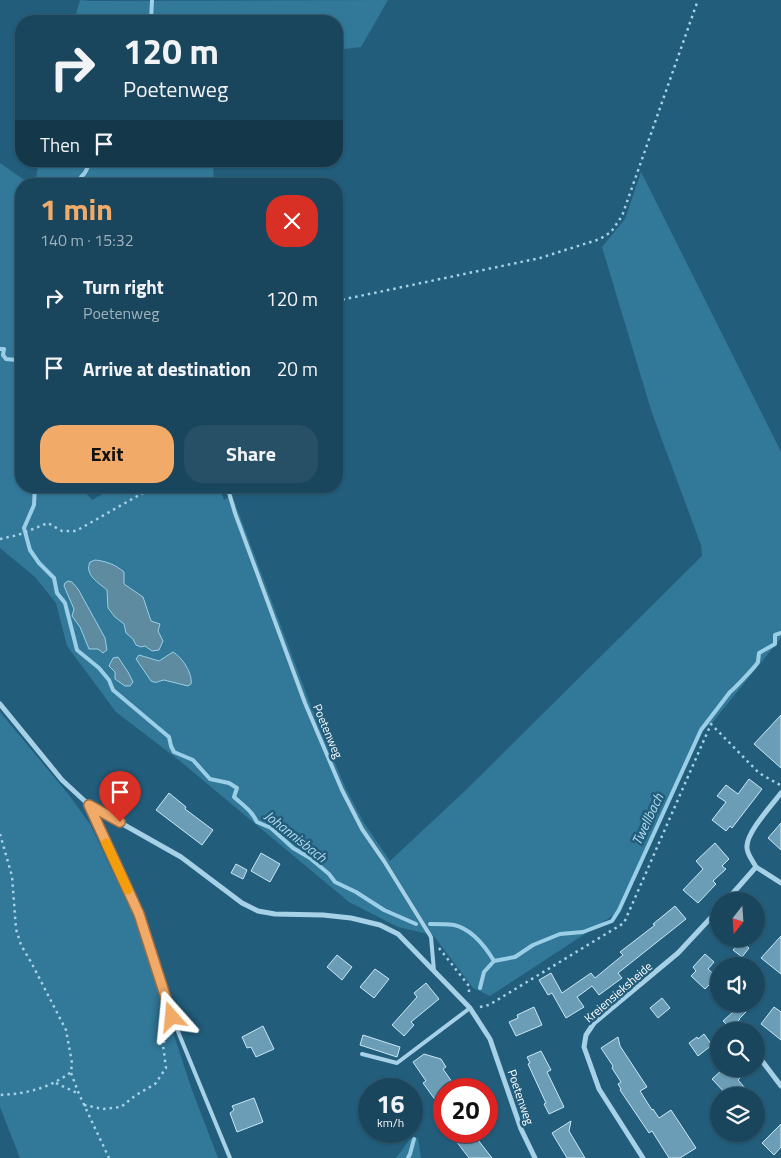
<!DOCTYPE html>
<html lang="en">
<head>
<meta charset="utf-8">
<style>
	body { margin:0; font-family:"Titillium Web",sans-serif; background:#275066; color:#f1f3f6; height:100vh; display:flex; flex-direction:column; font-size:19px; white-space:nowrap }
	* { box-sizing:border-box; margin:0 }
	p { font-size:16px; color:#9fb1bc }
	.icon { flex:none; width:28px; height:28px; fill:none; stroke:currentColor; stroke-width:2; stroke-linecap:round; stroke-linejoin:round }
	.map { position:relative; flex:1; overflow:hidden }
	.details { position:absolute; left:15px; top:178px; width:328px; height:315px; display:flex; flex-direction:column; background:#1a465d; border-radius:20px; box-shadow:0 1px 4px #0004,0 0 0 1px #385e72 }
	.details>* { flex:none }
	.banner { position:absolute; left:15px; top:15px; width:328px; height:152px; border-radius:20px; box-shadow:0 1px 4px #0004,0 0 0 1px #385e72; background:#1a465d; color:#f1f3f6; overflow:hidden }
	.needle { width:32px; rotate:197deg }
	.fabs { position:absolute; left:710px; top:892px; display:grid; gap:10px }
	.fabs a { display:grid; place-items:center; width:55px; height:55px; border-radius:50%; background:#1a465d; box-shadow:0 1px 4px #0004,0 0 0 1px #385e72; font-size:25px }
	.speed { position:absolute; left:358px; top:1078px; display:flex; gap:10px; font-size:25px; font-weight:700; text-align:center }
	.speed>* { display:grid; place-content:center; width:65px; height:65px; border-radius:50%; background:#1a465d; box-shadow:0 1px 4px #0004,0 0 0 1px #385e72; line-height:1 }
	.speed small { font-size:12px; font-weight:400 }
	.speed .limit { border:8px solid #d22; background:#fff; color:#111 }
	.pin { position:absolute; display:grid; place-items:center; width:42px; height:42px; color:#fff; margin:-51px -21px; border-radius:50% 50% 50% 0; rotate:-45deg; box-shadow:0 0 5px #0007 }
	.pin .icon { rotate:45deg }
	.me { position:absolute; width:55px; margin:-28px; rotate:342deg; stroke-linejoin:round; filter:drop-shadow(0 0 4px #0008) }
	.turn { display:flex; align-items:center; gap:18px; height:105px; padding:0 25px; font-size:22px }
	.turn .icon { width:65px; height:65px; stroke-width:2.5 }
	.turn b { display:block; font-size:35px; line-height:42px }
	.then { display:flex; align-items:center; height:48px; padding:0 25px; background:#0003; gap:10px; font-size:19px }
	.round { display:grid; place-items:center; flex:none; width:52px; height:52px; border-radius:20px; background:#275066 }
	.headline { display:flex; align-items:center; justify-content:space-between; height:85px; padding:0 25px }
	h1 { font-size:30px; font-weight:700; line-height:38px; color:#f1aa68 }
	.button { display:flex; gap:10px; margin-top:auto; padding:10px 25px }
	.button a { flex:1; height:58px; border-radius:20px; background:#f1aa68; color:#111; font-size:20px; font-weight:700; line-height:58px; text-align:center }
	.button a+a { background:#275066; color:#f1f3f6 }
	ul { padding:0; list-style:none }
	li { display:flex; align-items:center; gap:15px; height:70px; padding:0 25px }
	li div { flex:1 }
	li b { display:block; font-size:19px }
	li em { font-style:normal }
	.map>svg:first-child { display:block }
	.green { fill:#327898 }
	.water { fill:#5f8ba0; stroke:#9acfe7 }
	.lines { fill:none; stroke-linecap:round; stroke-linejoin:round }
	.stream { stroke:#9acfe7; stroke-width:4 }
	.building { fill:#6b9eb6; stroke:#c9e7f5 }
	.path { stroke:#a6d1e6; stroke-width:2.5; stroke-dasharray:2.5 4; stroke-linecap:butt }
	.lane { stroke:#a6d1e6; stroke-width:4 }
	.street { stroke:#a6d1e6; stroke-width:5 }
	.route-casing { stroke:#9d6e44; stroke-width:12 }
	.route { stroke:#f1aa68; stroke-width:9 }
	.slow { stroke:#f59e0b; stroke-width:9 }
	.labels { text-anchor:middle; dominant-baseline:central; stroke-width:5; stroke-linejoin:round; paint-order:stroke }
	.street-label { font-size:12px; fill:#fff; stroke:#225e7c }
	.water-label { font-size:14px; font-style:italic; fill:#b1dbee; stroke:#225e7c }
</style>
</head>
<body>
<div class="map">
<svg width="781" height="1158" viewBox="0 0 781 1158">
	<rect width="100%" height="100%" fill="#225e7c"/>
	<!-- green -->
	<g class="green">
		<polygon points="80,0 91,1 388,0 361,47 336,50 336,21 74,21"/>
		<polygon points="39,161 213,161 214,184 35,184"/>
		<polygon points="0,163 30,184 21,184 21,486 80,486 92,500 117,486 219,486 224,500 232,495 230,486 259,486 232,495 309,701 346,789 364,823 390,861 467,789 702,556 701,545 652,413 602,247 625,219 641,172 781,452 781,638 711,724 701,730 624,898 620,911 490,996 473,988 433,935 398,927 349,902 180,761 116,712 67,646 56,603 35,577 0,548"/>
		<polygon points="0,712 69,795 90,824 135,918 192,1090 218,1158 20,1158 0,1107"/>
		<polygon points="418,1138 421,1158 396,1158 410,1139"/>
	</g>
	<!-- water -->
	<g class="water">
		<path d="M95,560C106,561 116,565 124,572V584L143,597L151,621L160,624L158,631L163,641L159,650L152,651L145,646L141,647L136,645L133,639L126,633L124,624L115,617L108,608L107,590C99,583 84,575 90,562Z"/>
		<polygon points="68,581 72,582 78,589 105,638 107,650 103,653 98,649 89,649 80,627 72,616 74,609 64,586 65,583"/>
		<path d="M173,652C182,657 193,674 191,684L188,686L164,680C158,681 157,684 151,681L136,659L139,655L159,661Z"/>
		<polygon points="118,657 128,672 133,682 130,686 125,686 115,679 115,672 109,666 113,658"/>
	</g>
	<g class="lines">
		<!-- stream -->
		<g class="stream">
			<polyline points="151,21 152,0"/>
			<path d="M82,184L81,177C88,172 86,166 92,161"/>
			<polyline points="0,349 4,349 3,355 6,359 16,360 21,368"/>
			<path d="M35,486L34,505L24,528L30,550L39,563L54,578L57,593L65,603L77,650L99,668L109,680L113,690L169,737L171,746L174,752L193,760L210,779L229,783L237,788L234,797C243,805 252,811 257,822L271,828L293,848L310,858L329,874L335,882L356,892L384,910L416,924"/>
			<path d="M430,924C438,924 446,924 454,925C471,929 485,946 494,961"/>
			<path d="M480,988L484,972L494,961L515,957L533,945L560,934L583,932L612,921L619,910L701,730L730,692C734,689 756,666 758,662C758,661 759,654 759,653L775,644V635L781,633"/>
			<polyline points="408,1158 410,1154 414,1139"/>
		</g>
	</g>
	<!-- building -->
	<g class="building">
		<polygon points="781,715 781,768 754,744"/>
		<polygon points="749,779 762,789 732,828 730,826 726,831 712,820 726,802 717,796 726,785 738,794"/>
		<polygon points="169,793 186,807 185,809 213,830 202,845 156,810"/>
		<polygon points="781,823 781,850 768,838"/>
		<polygon points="715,843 729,859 722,866 726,869 713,881 716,884 698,903 683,890 703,869 696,861"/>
		<polygon points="261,853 280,864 270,882 251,871"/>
		<polygon points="236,864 247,870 243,879 231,873"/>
		<polygon points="675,906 686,919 618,973 622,978 599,995 592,986 577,997 584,1007 566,1018 552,993 548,995 539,980 551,973 562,993 591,973 595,978 623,955 620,952 655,925 653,924"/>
		<polygon points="781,936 781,974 761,958"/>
		<polygon points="740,941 749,948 742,957 733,950"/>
		<polygon points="705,954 714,962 708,969 717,977 705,989 691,976 696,971 693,967"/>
		<polygon points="337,955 352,967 342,980 327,967"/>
		<polygon points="375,969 389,979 374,998 360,987"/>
		<polygon points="426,983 439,999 411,1022 414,1025 404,1036 392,1025 417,997 414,993"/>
		<polygon points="662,998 670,1008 658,1018 650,1008"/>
		<polygon points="725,1004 751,1004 745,1010 746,1012 739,1019 740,1019 731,1029 723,1021 733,1012"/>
		<polygon points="534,1007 542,1025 516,1036 509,1022 518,1018 517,1015"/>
		<polygon points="774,1007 781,1012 781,1040 761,1024"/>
		<polygon points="263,1026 274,1049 256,1057 251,1047 247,1048 242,1037"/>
		<polygon points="704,1034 712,1045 698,1056 689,1043 697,1037 698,1039"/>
		<polygon points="363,1035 400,1047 397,1057 360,1045"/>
		<polygon points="618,1037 620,1046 647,1087 640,1091 652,1110 653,1109 659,1118 671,1110 696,1148 680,1158 669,1158 652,1131 649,1133 620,1090 621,1089 618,1084 621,1082 612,1068 613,1066 601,1048"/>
		<polygon points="541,1051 551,1070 547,1072 564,1107 549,1114 544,1104 546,1103 528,1064 530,1063 527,1057"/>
		<polygon points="424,1054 441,1059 446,1067 443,1069 457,1089 444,1089 444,1112 423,1083 426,1081 413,1062"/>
		<polygon points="723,1069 732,1069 740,1078 738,1080 752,1096 728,1096 712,1079"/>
		<polygon points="254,1098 263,1122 237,1132 230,1113 234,1110 232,1106"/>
		<polygon points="571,1121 569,1131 585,1158 567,1158 552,1133"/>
		<polygon points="781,1124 781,1147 774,1155 762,1143"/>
		<polygon points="461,1131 490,1131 478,1140 492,1158 469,1158 453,1137"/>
	</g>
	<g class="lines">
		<!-- path -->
		<g class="path">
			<polyline points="336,301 540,258 600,239 611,232 622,216 698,0"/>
			<polyline points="0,539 18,535 48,523 62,531 76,531 155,486"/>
			<path d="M0,834L12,876L16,929L21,945L31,962L66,1030L72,1063L71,1072C50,1088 26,1094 0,1095"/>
			<polyline points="439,948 469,986 469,995"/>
			<polyline points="480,1007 489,1005 624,923 711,724 759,773 780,785"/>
			<polyline points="71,1073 79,1094 109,1158"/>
			<polyline points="56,1083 79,1094"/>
			<polyline points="84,1105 103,1109 121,1107 136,1095 155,1084 166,1068 163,1045 169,1028"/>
		</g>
		<!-- lane -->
		<g class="lane">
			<polyline points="227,486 235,513 305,703 342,790 362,829 384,861 431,937 434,971"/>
			<polyline points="89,805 139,914 172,1017 230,1158"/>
			<polyline points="362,1054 397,1063 470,1008"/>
		</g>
		<!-- street -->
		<g class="street">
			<polyline points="0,704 62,780 89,805 181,857 242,903 258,911 275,914 323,915 351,918 380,925 398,934 470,1008 490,1039 521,1129 535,1158"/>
			<polyline points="756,867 781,883"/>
			<path d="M726,901L756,867C753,861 746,853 747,846C747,832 772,805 781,793"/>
			<polyline points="756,1053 781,1086"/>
			<polyline points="643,1158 599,1089 584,1047 586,1035 594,1023 678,953 719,909"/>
		</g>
	</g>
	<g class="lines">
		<!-- route casing -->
		<g class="route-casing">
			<polyline id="route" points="120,822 89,805 139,914 172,1017"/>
		</g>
		<!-- route -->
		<use href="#route" class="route"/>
		<!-- slow -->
		<polyline class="slow" points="106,843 128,890"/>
	</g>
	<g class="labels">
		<!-- street labels -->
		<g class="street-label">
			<text transform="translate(328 731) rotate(67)">Poetenweg</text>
			<text transform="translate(618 992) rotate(-41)">Kreiensieksheide</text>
			<text transform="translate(521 1097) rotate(71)">Poetenweg</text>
		</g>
		<!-- water labels -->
		<g class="water-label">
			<text transform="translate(647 819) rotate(-65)">Twellbach</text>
			<text transform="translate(296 836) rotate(38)">Johannisbach</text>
		</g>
	</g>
</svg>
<div class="fabs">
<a><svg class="needle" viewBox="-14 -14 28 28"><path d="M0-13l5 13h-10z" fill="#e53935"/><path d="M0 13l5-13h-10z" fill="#9fb1bc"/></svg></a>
<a><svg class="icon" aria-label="sound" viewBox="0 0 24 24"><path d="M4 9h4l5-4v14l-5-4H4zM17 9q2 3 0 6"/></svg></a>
<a><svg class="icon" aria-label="search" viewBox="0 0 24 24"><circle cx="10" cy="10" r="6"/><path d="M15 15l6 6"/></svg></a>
<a><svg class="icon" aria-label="layers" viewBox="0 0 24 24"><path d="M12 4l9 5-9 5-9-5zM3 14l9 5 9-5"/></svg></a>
</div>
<div class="speed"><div>16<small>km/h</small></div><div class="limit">20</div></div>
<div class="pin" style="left:120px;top:822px;background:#d93025"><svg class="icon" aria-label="arrive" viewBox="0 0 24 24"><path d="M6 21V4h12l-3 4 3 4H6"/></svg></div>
<svg class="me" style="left:172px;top:1017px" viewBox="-20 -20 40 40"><path d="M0-17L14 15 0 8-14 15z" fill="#f1aa68" stroke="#fff" stroke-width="4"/></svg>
<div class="banner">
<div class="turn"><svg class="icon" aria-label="right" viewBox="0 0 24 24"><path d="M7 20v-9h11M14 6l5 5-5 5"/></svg><div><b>120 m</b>Poetenweg</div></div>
<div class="then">Then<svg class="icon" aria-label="arrive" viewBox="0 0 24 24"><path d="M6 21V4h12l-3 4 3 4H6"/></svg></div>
</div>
<section class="details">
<div class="headline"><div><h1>1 min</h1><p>140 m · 15:32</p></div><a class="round" style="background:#d93025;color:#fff"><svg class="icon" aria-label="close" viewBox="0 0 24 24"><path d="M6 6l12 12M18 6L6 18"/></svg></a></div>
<ul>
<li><svg class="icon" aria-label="right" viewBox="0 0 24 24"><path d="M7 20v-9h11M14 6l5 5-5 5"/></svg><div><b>Turn right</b><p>Poetenweg</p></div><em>120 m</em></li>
<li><svg class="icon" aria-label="arrive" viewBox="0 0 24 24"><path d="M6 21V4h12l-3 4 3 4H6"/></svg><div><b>Arrive at destination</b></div><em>20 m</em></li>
</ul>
<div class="button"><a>Exit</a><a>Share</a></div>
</section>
</div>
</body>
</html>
